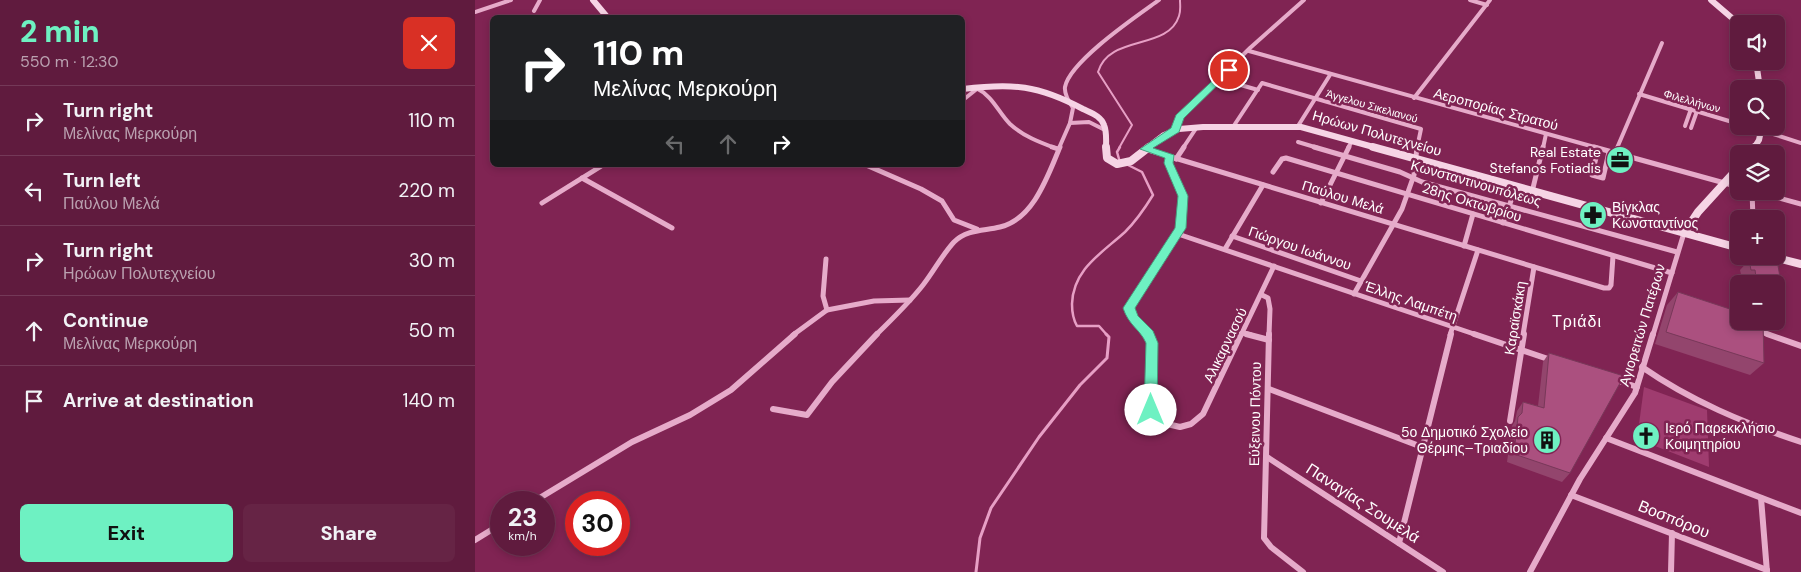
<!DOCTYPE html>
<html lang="en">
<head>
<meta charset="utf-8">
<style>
	body { margin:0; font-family:"DM Sans",sans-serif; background:#662445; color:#f1f3f6; height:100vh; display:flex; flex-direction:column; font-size:19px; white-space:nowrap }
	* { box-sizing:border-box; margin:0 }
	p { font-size:16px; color:#baa1b0 }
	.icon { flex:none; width:28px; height:28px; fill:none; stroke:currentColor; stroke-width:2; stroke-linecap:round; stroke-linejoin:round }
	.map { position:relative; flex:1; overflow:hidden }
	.side { display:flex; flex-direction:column; background:#601b3e; width:475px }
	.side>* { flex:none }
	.banner { position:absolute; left:15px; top:15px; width:475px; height:152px; border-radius:8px; box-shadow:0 2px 8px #0003,0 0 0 1px #743958; background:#202124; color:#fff; overflow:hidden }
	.controls { position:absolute; left:1255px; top:15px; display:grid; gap:10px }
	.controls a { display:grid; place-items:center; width:55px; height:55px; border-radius:8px; background:#601b3e; box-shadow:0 2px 8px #0003,0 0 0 1px #743958; font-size:25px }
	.speed { position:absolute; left:15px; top:491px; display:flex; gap:10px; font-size:25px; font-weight:700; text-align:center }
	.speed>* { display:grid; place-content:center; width:65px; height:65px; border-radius:50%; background:#601b3e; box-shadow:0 2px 8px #0003,0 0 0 1px #743958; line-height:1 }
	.speed small { font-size:12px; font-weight:400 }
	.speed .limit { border:8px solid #d22; background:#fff; color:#111 }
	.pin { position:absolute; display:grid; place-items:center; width:42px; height:42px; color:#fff; margin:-21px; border:2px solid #fff; border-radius:50%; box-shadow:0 1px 5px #0007 }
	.me { position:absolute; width:55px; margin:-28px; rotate:0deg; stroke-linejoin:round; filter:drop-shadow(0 0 4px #0008) }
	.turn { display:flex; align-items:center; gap:18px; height:105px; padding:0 20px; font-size:22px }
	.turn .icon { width:65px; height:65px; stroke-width:2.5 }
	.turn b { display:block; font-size:35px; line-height:42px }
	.lanes { display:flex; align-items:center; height:48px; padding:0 20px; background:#0003; justify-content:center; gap:25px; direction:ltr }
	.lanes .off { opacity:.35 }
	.round { display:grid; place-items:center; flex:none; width:52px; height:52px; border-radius:8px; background:#662445 }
	.head { display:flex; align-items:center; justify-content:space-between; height:85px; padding:0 20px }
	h1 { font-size:30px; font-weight:800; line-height:38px; color:#6ef1c2 }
	.cta { display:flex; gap:10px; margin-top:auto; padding:10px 20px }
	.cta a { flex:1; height:58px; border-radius:8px; background:#6ef1c2; color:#111; font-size:20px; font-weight:800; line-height:58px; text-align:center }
	.cta a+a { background:#662445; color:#f1f3f6 }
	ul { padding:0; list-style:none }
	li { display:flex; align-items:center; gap:15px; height:70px; padding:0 20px; border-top:1px solid #743958 }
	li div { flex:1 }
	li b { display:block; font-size:19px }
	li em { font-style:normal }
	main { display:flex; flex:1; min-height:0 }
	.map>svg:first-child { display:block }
	.green { fill:#9f3c6f }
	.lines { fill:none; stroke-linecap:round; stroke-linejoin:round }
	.stream-far2 { stroke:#e79fc5; stroke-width:2 }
	.stream-far1 { stroke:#e79fc5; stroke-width:2.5 }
	.stream { stroke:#e79fc5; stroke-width:3 }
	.street-far2 { stroke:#e6abca; stroke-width:4 }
	.street-far1 { stroke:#e6abca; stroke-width:5 }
	.street { stroke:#e6abca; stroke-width:6 }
	.secondary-far1 { stroke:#f6d4e5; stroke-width:6 }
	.secondary { stroke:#f6d4e5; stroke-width:8 }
	.wall { fill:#93456d }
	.building { fill:#ab507f; stroke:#783859 }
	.route { fill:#6ef1c2; stroke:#489d7e }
	.labels { text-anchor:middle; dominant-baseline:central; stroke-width:5; stroke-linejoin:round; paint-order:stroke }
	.far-street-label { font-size:11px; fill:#fff; stroke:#802453 }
	.street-label { font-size:14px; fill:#fff; stroke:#802453 }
	.poi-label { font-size:14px; fill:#fff; stroke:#802453; text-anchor:end }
	.quarter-label { font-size:16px; letter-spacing:1px; fill:#fff; stroke:#802453 }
	.near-street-label { font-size:16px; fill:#fff; stroke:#802453 }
</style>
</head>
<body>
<main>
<section class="side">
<div class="head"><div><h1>2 min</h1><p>550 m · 12:30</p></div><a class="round" style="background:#d93025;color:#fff"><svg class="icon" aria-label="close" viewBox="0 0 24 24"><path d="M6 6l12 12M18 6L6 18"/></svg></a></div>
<ul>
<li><svg class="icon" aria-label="right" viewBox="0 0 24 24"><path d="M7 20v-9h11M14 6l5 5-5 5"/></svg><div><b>Turn right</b><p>Μελίνας Μερκούρη</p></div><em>110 m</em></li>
<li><svg class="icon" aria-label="left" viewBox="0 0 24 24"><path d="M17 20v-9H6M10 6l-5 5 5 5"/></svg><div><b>Turn left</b><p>Παύλου Μελά</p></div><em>220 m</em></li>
<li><svg class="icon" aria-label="right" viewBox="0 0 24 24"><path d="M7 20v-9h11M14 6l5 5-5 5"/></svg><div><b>Turn right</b><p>Ηρώων Πολυτεχνείου</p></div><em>30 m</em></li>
<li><svg class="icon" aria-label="ahead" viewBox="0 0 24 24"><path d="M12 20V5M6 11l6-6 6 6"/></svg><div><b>Continue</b><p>Μελίνας Μερκούρη</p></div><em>50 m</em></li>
<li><svg class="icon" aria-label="arrive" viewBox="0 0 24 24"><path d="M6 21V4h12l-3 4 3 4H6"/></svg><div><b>Arrive at destination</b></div><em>140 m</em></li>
</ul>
<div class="cta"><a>Exit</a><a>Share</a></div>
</section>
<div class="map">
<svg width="1326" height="572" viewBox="0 0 1326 572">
	<rect width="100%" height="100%" fill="#802453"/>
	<!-- green -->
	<polygon class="green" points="1169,387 1232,410 1234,467 1162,439"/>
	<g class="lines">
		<!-- stream-far2 -->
		<path class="stream-far2" d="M644,148L657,125L623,72C634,34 693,51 704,16C706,11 705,5 705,0"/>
		<!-- stream-far1 -->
		<g class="stream-far1">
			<polyline points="644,159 642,152 645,147"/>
			<path d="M632,335L624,326H602C598,319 597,312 597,304C598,269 627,253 650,232C661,221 670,208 678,195L667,172L653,165"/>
		</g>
		<!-- stream -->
		<polyline class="stream" points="501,572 505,538 516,508 564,437 605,385 632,358 634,337 631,334"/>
		<!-- street-far2 -->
		<g class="street-far2">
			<polyline points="995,0 1012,5"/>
			<polyline points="59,11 65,0"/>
			<polyline points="0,12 36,0"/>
			<polyline points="774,51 1123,148"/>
			<polyline points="745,79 783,90"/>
			<path d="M501,88C518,96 523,112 535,124C548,136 564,142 580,148"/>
			<polyline points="1164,94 1264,124"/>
			<polyline points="939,98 1015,0"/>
			<polyline points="488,100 503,88"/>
			<path d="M595,123L598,108C594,102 589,94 590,87C595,61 662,16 684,0"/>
			<polyline points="823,126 855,75"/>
			<polyline points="1210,126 1216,109"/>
			<polyline points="1273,126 1326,143"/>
			<polyline points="758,127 787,83 946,129 942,148"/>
			<polyline points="1216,128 1222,111"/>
			<polyline points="700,130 703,120 710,112 775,48 829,0"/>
			<polyline points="823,142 843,148"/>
			<polyline points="584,148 595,123 614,122 630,130"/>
			<polyline points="708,148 722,127"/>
			<polyline points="873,148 877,141"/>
			<polyline points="1068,148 1071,134"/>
			<polyline points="1142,148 1187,43"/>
		</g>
		<!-- street-far1 -->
		<g class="street-far1">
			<polyline points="577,147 583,149"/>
			<polyline points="839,147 925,172 947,182 1202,252"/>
			<polyline points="1119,147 1264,187"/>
			<polyline points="670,149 1129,288 1134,288 1136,285 1138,256"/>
			<polyline points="1123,149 1117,175 1128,178 1134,152"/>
			<polyline points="1140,153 1143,147"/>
			<polyline points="701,159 709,147"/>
			<polyline points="391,165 446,189 467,201 479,220 502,229"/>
			<polyline points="798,172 807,159 811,158 1197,273"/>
			<polyline points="107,178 197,228"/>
			<polyline points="1277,191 1278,219"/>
			<polyline points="1278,191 1326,204"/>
			<polyline points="1057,192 1068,147"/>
			<polyline points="67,203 128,165"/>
			<polyline points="846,203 874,147"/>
			<polyline points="1028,223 1041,187"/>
			<polyline points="703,234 1002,335"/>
			<polyline points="757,236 886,281"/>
			<polyline points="989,246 998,214"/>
			<polyline points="750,249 788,185"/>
			<polyline points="351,259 348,296 352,310"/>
			<polyline points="879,294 927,209 939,175 942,147"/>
			<polyline points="787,295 793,298 795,309 794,335"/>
			<polyline points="1284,331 1295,335"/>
			<polyline points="768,333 776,335"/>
			<polyline points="318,335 352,310 399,301 435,300"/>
			<path d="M401,335C417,319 434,303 448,285C459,271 467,255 479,242C492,229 509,231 525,227C559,219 573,175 585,147"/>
			<polyline points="673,335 658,318 654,308 706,227 708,196 694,163 695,157"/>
			<polyline points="766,335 799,266"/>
			<polyline points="975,335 1003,250"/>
			<polyline points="1048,335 1059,267"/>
			<polyline points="1178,335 1209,233"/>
		</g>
		<!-- street -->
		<g class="street">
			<polyline points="672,334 677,343 674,393 676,405 680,416 688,423 705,427 716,424 728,414 766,334"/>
			<polyline points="771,334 794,340"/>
			<polyline points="794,334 789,538 796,547 828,572"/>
			<polyline points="999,334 1076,360"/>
			<polyline points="1292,334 1326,346"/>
			<path d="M1167,367C1216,401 1269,423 1326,442"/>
			<polyline points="1141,380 1162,387"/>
			<polyline points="794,389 947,447"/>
			<polyline points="298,409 332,415 357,382 402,334"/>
			<polyline points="1035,421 1049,334"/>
			<polyline points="1131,438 1326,513"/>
			<polyline points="792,457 968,572"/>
			<polyline points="1096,495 1292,570"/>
			<polyline points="1286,498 1292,572"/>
			<polyline points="58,502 157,442 215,415 256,390 320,334"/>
			<polyline points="0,540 26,524"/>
			<polyline points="924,543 976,334"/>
			<polyline points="1055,572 1105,479 1160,393 1178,334"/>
			<polyline points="1196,572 1197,533"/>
		</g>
		<!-- secondary-far1 -->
		<g class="secondary-far1">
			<polyline points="118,0 133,18"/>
			<polyline points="1236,0 1264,24"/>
			<polyline points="1281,61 1285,89"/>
			<path d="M488,89C538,83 563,85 608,109C616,113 626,116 629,125C632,132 631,141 631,148"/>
			<polyline points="672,148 689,135 704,129 728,127 826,127 902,148"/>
			<polyline points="1279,148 1284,140 1287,126"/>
		</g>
		<!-- secondary -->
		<g class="secondary">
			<polyline points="631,147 632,158 642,164 656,161 674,147"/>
			<polyline points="898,147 1264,248"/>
			<polyline points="1276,154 1280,147"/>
			<polyline points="1209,233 1223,212 1264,167"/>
			<polyline points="1294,256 1326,264"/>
		</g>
	</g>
	<!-- wall -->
	<g class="wall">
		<polygon points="1278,256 1301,256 1307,289 1301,296 1301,284 1271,284 1270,280 1267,279 1265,270"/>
		<polygon points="1203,292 1289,363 1275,375 1180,344 1192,305"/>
		<polygon points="1074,353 1095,473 1087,482 1032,462 1037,426 1040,421 1042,411 1048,402 1063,406 1068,362"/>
		<polygon points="1171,428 1176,438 1173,441 1167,439 1168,431"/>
	</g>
	<!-- building -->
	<g class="building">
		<polygon points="1301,254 1307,289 1302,288 1303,294 1301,294 1301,284 1282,284 1280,270 1276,270 1274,260 1287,263 1286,256 1301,256"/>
		<polygon points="1203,292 1264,312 1264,321 1288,321 1289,363 1191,332"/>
		<polygon points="1074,353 1149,376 1095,473 1039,454 1043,417 1047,413 1048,402 1069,408"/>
		<polygon points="1171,428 1177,430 1176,438 1170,436"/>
	</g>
	<!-- route -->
	<path class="route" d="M751,68L758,70L709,118L704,132L678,148L699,155L698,163L713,196L711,228L660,308L663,316L678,331L683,343L682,410L680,414L676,415L671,414L669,410L671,343C665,329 654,326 648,308L700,228L703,196L689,163L690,158L665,149L696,128L701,115Z"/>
	<!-- icons -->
	<defs>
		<g id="office-disc" transform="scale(1.4375)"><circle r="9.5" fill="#6ef1c2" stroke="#802453"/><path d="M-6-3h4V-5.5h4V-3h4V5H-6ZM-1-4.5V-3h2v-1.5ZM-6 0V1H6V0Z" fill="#111"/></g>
		<g id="pharmacy-disc" transform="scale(1.4375)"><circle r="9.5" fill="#6ef1c2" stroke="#802453"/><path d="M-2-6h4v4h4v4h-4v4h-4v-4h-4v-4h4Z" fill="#111"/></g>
		<g id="church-disc" transform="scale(1.4375)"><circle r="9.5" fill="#6ef1c2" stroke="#802453"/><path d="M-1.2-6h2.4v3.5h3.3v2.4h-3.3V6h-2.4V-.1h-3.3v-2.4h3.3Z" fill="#111"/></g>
		<g id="building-disc" transform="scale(1.4375)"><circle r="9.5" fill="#6ef1c2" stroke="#802453"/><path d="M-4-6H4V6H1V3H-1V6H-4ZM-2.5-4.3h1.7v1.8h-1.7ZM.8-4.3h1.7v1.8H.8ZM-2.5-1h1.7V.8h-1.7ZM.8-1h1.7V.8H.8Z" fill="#111"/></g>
	</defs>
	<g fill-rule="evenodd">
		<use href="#office-disc" x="1145" y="160"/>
		<use href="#pharmacy-disc" x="1118" y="215"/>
		<use href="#church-disc" x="1171" y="436"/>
		<use href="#building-disc" x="1072" y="440"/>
	</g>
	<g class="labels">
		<!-- far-street labels -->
		<g class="far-street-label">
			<text transform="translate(1217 101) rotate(16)">Φιλελλήνων</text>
			<text transform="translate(897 106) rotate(16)">Άγγελου Σικελιανού</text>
		</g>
		<!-- street labels -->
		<g class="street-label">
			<text transform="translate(1021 109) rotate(15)">Αεροπορίας Στρατού</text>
			<text transform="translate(902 133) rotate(16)">Ηρώων Πολυτεχνείου</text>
			<text transform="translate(1001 183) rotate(16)">Κωνσταντινουπόλεως</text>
			<text transform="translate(868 197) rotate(17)">Παύλου Μελά</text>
			<text transform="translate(997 202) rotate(17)">28ης Οκτωβρίου</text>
			<text transform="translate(825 248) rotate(19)">Γιώργου Ιωάννου</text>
			<text transform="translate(936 301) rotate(19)">Έλλης Λαμπέτη</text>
			<text transform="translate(1040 318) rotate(-81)">Καραϊσκάκη</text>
			<text transform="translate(1167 325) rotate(-73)">Αγιορειτών Πατέρων</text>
			<text transform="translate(750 345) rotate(-64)">Αλικαρνασού</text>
			<text transform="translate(780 414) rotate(-89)">Εύξεινου Πόντου</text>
		</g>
		<!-- poi labels -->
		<g class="poi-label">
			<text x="1126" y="152">Real Estate<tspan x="1126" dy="16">Stefanos Fotiadis</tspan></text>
			<text x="1137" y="207" text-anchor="start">Βίγκλας<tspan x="1137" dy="16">Κωνσταντίνος</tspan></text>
			<text x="1190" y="428" text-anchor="start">Ιερό Παρεκκλήσιο<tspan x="1190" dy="16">Κοιμητηρίου</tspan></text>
			<text x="1053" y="432">5ο Δημοτικό Σχολείο<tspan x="1053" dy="16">Θέρμης–Τριαδίου</tspan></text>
		</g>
		<!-- quarter labels -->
		<g class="quarter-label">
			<text x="1102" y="321">Τριάδι</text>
		</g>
		<!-- near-street labels -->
		<g class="near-street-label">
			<text transform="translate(888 503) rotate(33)">Παναγίας Σουμελά</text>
			<text transform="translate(1199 519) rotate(22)">Βοσπόρου</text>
		</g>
	</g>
</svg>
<div class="controls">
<a><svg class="icon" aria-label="sound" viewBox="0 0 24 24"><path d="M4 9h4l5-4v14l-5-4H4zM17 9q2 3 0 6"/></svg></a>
<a><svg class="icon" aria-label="search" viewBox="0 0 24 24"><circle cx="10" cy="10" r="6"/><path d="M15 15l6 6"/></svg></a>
<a><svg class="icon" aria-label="layers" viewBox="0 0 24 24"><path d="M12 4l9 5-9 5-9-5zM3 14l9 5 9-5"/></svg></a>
<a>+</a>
<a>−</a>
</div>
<div class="speed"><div>23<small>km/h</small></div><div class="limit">30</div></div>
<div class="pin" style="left:754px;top:70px;background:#d93025"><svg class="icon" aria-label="arrive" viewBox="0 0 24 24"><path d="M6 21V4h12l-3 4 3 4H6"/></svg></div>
<svg class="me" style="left:676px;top:410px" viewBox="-20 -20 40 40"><circle r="19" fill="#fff"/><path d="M0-13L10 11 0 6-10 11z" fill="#6ef1c2"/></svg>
<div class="banner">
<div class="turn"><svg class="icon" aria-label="right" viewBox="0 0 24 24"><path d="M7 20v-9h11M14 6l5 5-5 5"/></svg><div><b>110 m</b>Μελίνας Μερκούρη</div></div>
<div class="lanes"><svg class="icon off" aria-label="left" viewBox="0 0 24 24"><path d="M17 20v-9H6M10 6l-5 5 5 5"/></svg><svg class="icon off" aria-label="ahead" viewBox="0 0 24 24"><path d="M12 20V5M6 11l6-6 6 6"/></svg><svg class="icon" aria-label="right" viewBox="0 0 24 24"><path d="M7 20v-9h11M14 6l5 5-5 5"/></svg></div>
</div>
</div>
</main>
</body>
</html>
